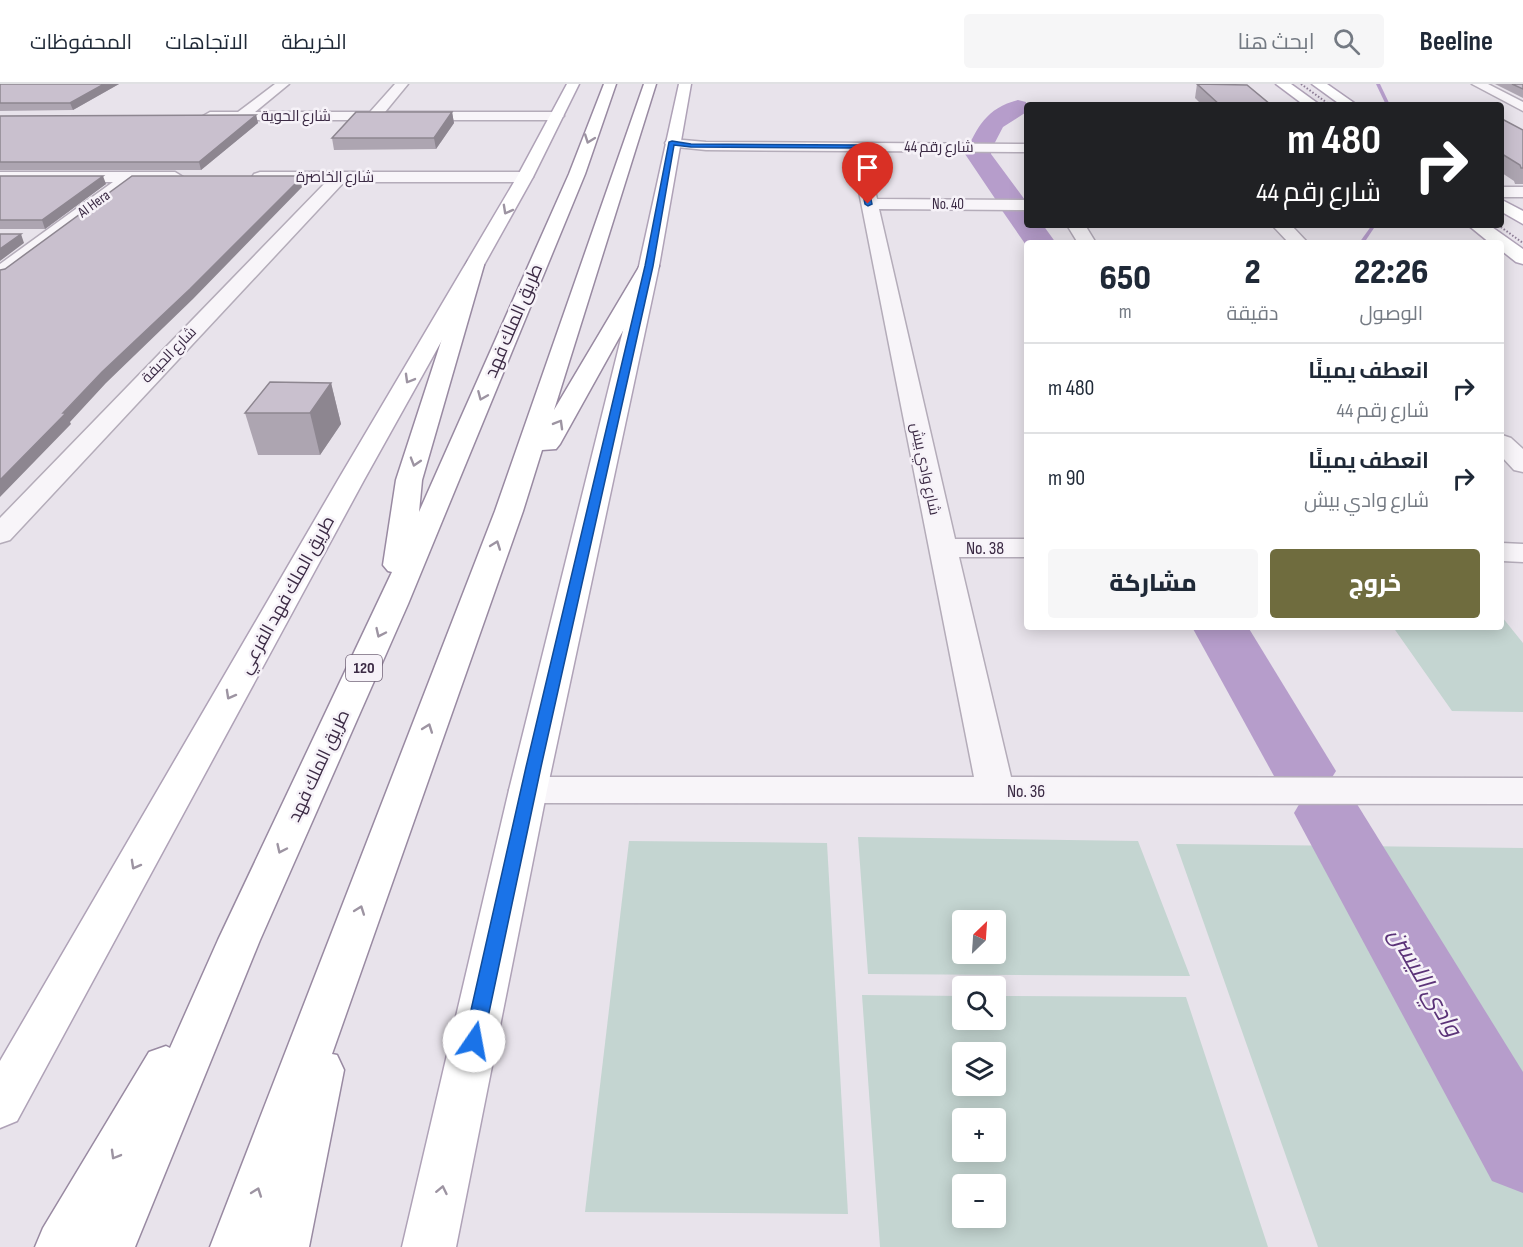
<!DOCTYPE html>
<html lang="ar">
<head>
<meta charset="utf-8">
<style>
	body { margin:0; font-family:"Sofia Sans Condensed",Cairo,sans-serif; background:#f6f6f7; color:#1f2937; direction:rtl; height:100vh; display:flex; flex-direction:column; font-size:22px; white-space:nowrap }
	* { box-sizing:border-box; margin:0 }
	p { font-size:20px; color:#747a83 }
	.icon { flex:none; width:33px; height:33px; fill:none; stroke:currentColor; stroke-width:2; stroke-linecap:round; stroke-linejoin:round }
	.map { position:relative; flex:1; overflow:hidden; direction:ltr }
	.drawer { position:absolute; left:1024px; top:156px; width:480px; height:390px; display:flex; flex-direction:column; background:#fff; border-radius:6px; box-shadow:0 3px 15px #0003; direction:rtl }
	.drawer>* { flex:none }
	.guide { position:absolute; left:1024px; top:18px; width:480px; height:126px; border-radius:6px; box-shadow:0 3px 15px #0003; direction:rtl; background:#202124; color:#fff; overflow:hidden }
	.needle { width:39px; rotate:25deg }
	.controls { position:absolute; left:952px; top:826px; display:grid; gap:12px }
	.controls a { display:grid; place-items:center; width:54px; height:54px; border-radius:6px; background:#fff; box-shadow:0 3px 15px #0003; font-size:30px }
	.pin { position:absolute; display:grid; place-items:center; width:51px; height:51px; color:#fff; margin:-62px -26px; border-radius:50% 50% 50% 0; rotate:-45deg; box-shadow:0 0 6px #0007 }
	.pin .icon { rotate:45deg }
	.me { position:absolute; width:66px; margin:-33px; rotate:12deg; stroke-linejoin:round; filter:drop-shadow(0 0 4px #0008) }
	.turn { display:flex; align-items:center; gap:21px; height:126px; padding:0 24px; font-size:27px }
	.turn .icon { width:78px; height:78px; stroke-width:2.5 }
	.turn b { display:block; font-size:42px; line-height:51px }
	.eta { display:flex; justify-content:space-evenly; align-items:center; height:102px; text-align:center }
	.eta b { font-size:36px; font-weight:800; line-height:42px }
	.action { display:flex; gap:12px; margin-top:auto; padding:12px 24px }
	.action a { flex:1; height:69px; border-radius:6px; background:#6f6c3e; color:#fff; font-size:24px; font-weight:800; line-height:69px; text-align:center }
	.action a+a { background:#f6f6f7; color:#1f2937 }
	ul { padding:0; list-style:none }
	li { display:flex; align-items:center; gap:18px; height:90px; padding:0 24px; border-top:2px solid #e0e1e3 }
	li div { flex:1 }
	li b { display:block; font-size:22px }
	li em { font-style:normal }
	header { display:flex; align-items:center; gap:36px; box-sizing:border-box; height:84px; padding:0 30px; background:#fff; border-bottom:2px solid #e0e1e3 }
	header strong { font-size:28px }
	nav { display:flex; gap:33px; margin-inline-start:auto; font-size:21px }
	.search { width:420px; height:54px; background:#f6f6f7; display:flex; align-items:center; gap:15px; box-sizing:border-box; padding:0 21px; border-radius:6px; color:#747a83; font-size:22px }
	.map>svg:first-child { display:block }
	.green { fill:#c4d5d1; fill-rule:evenodd }
	.lines { fill:none; stroke-linecap:round; stroke-linejoin:round }
	.stream { fill:#b69dcb; fill-rule:evenodd }
	.river { fill:#b69dcb; fill-rule:evenodd }
	.minor-casing { stroke:#b4acb9; stroke-width:3 }
	.major-casing { stroke:#afa2b7; stroke-width:3 }
	.highway-casing { stroke:#998aa2; stroke-width:3 }
	.minor { fill:#f8f5f9; fill-rule:evenodd }
	.major { fill:#fff; fill-rule:evenodd }
	.highway { fill:#fff; fill-rule:evenodd }
	.rail { stroke:#8c7c95; stroke-width:2; stroke-dasharray:1.5 2; stroke-linecap:butt }
	.wall { fill:#ada5b1 }
	.shaded-wall { fill:#8d8690 }
	.building { fill:#c9c0ce; stroke:#8d8690; stroke-width:1.5 }
	.oneway { stroke:#9d94a2 }
	.route { fill:#1a73e8; stroke:#114b97; stroke-width:1.5 }
	.labels { text-anchor:middle; dominant-baseline:central; stroke-width:5; stroke-linejoin:round; paint-order:stroke }
	.far-street-label { font-size:15px; fill:#3b2a44; stroke:#f6f2f8 }
	.shield { fill:#f6f2f8; stroke:#73667a; stroke-width:1.5 }
	.shield-label { font-size:16px; font-weight:bold; fill:#3b2a44 }
	.street-label { font-size:18px; fill:#3b2a44; stroke:#f6f2f8 }
	.near-water-label { font-size:24px; font-style:italic; fill:#5b3378; stroke:#f6f2f8 }
</style>
</head>
<body>
<header>
<strong>Beeline</strong>
<div class="search"><svg class="icon" aria-label="search" viewBox="0 0 24 24"><circle cx="10" cy="10" r="6"/><path d="M15 15l6 6"/></svg>ابحث هنا</div>
<nav><a>الخريطة</a><a>الاتجاهات</a><a>المحفوظات</a></nav>
</header>
<div class="map">
<svg width="1523" height="1163" viewBox="0 0 1523 1163">
	<rect width="100%" height="100%" fill="#e8e3eb"/>
	<!-- green -->
	<g class="green">
		<polygon points="1502,533 1523,559 1523,628 1452,627 1393,543 1502,543"/>
		<path d="M858,753L1138,757L1190,892L868,890ZM963,837H996V870H963Z"/>
		<polygon points="629,757 827,759 848,1130 585,1128"/>
		<polygon points="1176,760 1523,764 1523,1163 1318,1163"/>
		<path d="M862,911L963,912V936H996V912L1186,913L1268,1163H880ZM963,969H996V1002H963ZM963,1035H996V1068H963ZM963,1101H996V1134H963Z"/>
	</g>
	<g class="lines">
		<!-- stream -->
		<g class="stream">
			<polygon points="1376,0 1380,0 1390,21 1386,21"/>
			<polygon points="1372,141 1376,141 1364,159 1359,159"/>
		</g>
		<!-- river -->
		<g class="river">
			<path d="M1018,16L1026,18L1028,27L1003,43L991,66V70L1025,116L1024,118L1028,120V141H1043L1056,159H1028V164L1001,125L1002,123L1000,122L965,70C977,44 986,24 1018,16Z"/>
			<polygon points="1192,543 1248,543 1336,687 1326,703 1303,709 1280,703"/>
			<polygon points="1328,705 1352,712 1523,988 1523,1109 1492,1097 1294,729 1304,712"/>
		</g>
		<!-- minor casing -->
		<g class="minor-casing">
			<g id="minor">
				<polygon points="275,0 289,0 255,28 370,28 395,0 408,0 385,28 557,28 564,32 557,36 210,36 203,32 210,28 238,28"/>
				<polygon points="1472,0 1488,0 1523,18 1523,27"/>
				<polygon points="672,55 706,58 1028,60 1028,68 866,67 877,115 1028,116 1028,126 879,125 955,455 1028,455 1028,473 959,473 1011,693 1523,694 1523,720 528,719 515,715 509,706 515,697 528,693 974,693 851,67 706,66 667,62 665,59 667,56"/>
				<polygon points="0,88 175,88 183,93 175,98 134,98 7,193 0,195 0,180 113,98 0,98"/>
				<polygon points="260,88 525,88 533,93 525,98 344,98 10,456 0,459 0,434 326,98 254,96 252,93 254,90"/>
				<rect x="1502" y="103" width="21" height="10"/>
				<polygon points="1067,141 1085,141 1096,159 1078,159"/>
				<polygon points="1272,141 1291,141 1308,159 1289,159"/>
				<polygon points="1502,351 1511,354 1523,365 1523,388 1514,386 1502,373"/>
				<polygon points="1502,459 1523,460 1523,478 1502,477"/>
			</g>
		</g>
		<!-- major casing -->
		<g class="major-casing">
			<g id="major">
				<polygon points="567,0 579,0 533,93 364,396 17,1037 0,1044 0,977 338,396 517,93"/>
				<polygon points="679,0 691,0 659,182 547,706 456,1163 402,1163 509,706 639,182"/>
				<polygon points="1276,0 1291,0 1320,21 1304,21"/>
				<polygon points="1312,0 1327,0 1357,21 1341,21"/>
				<polygon points="1502,116 1523,127 1523,140 1502,128"/>
				<polygon points="1468,141 1489,141 1523,165 1523,180 1516,178 1502,167 1502,159 1490,159"/>
			</g>
		</g>
		<!-- highway casing -->
		<g class="highway-casing">
			<g id="highway">
				<polygon points="604,0 616,0 585,90 408,520 260,856 135,1163 35,1163 43,1144 149,968 166,962 170,964 218,856 392,488 388,487 383,481 396,396 466,181 468,177 482,177 484,181 422,396 419,428 569,90"/>
				<polygon points="644,0 656,0 554,326 642,178 656,178 659,182 560,360 556,365 542,366 523,427 332,970 337,971 344,986 309,1163 210,1163 495,427"/>
			</g>
		</g>
		<!-- minor -->
		<use href="#minor" class="minor"/>
		<!-- major -->
		<use href="#major" class="major"/>
		<!-- highway -->
		<use href="#highway" class="highway"/>
		<!-- rail -->
		<g class="rail">
			<polyline points="1301,0 1330,21"/>
			<polyline points="1498,141 1523,159"/>
		</g>
	</g>
	<!-- wall -->
	<g class="wall">
		<polygon points="0,0 119,0 73,26 0,27"/>
		<polygon points="1197,0 1271,21 1202,21 1195,14"/>
		<polygon points="1495,0 1523,0 1523,14"/>
		<polygon points="452,28 454,39 436,65 334,66 332,54"/>
		<polygon points="256,31 258,39 201,86 0,86 0,32"/>
		<polygon points="1502,35 1523,46 1523,100 1515,100 1514,97 1502,89"/>
		<polygon points="0,92 106,100 45,145 0,145"/>
		<polygon points="331,299 341,340 320,371 258,371 245,329"/>
	</g>
	<!-- shaded-wall -->
	<g class="shaded-wall">
		<polygon points="104,0 119,0 73,26 70,19"/>
		<polygon points="452,28 454,39 436,65 434,54"/>
		<polygon points="256,31 258,39 201,86 199,78"/>
		<polygon points="103,92 106,100 45,145 42,136"/>
		<polygon points="303,92 305,100 193,215 106,299 70,338 71,340 0,413 0,396 102,288"/>
		<polygon points="21,150 24,159 0,177 0,165"/>
		<polygon points="331,299 341,340 320,371 310,329"/>
	</g>
	<!-- building -->
	<g class="building">
		<polygon points="0,0 104,0 70,19 0,19"/>
		<polygon points="1197,0 1247,1 1271,21 1220,21"/>
		<polygon points="1512,0 1523,0 1523,5"/>
		<polygon points="356,28 452,28 434,54 332,54"/>
		<polygon points="256,31 199,78 0,78 0,32"/>
		<polygon points="1502,35 1523,46 1523,84 1521,84 1520,81 1502,70"/>
		<polygon points="0,92 103,92 42,136 0,136"/>
		<polygon points="132,92 303,92 190,205 102,288 63,329 66,329 0,396 0,186 5,185"/>
		<polygon points="0,150 21,150 0,165"/>
		<polygon points="270,298 331,299 310,329 245,329"/>
	</g>
	<!-- one-way arrows -->
	<defs><path id="oneway-chevron" d="M-2-3.5L2.5 0L-2 3.5" fill="none" stroke-width="1.6" stroke-linecap="round" stroke-linejoin="round" transform="scale(1.5)"/></defs>
	<g class="oneway">
		<use href="#oneway-chevron" transform="translate(589 55) rotate(110)"/>
		<use href="#oneway-chevron" transform="translate(507 126) rotate(119)"/>
		<use href="#oneway-chevron" transform="translate(409 295) rotate(120)"/>
		<use href="#oneway-chevron" transform="translate(482 312) rotate(113)"/>
		<use href="#oneway-chevron" transform="translate(559 340) rotate(-60)"/>
		<use href="#oneway-chevron" transform="translate(415 378) rotate(107)"/>
		<use href="#oneway-chevron" transform="translate(496 461) rotate(-70)"/>
		<use href="#oneway-chevron" transform="translate(380 549) rotate(115)"/>
		<use href="#oneway-chevron" transform="translate(230 611) rotate(119)"/>
		<use href="#oneway-chevron" transform="translate(428 644) rotate(-70)"/>
		<use href="#oneway-chevron" transform="translate(281 765) rotate(115)"/>
		<use href="#oneway-chevron" transform="translate(135 781) rotate(119)"/>
		<use href="#oneway-chevron" transform="translate(360 826) rotate(-70)"/>
		<use href="#oneway-chevron" transform="translate(115 1071) rotate(120)"/>
		<use href="#oneway-chevron" transform="translate(442 1106) rotate(-78)"/>
		<use href="#oneway-chevron" transform="translate(257 1108) rotate(-70)"/>
	</g>
	<!-- route -->
	<polygon class="route" points="672,57 691,60 859,61 872,120 868,122 865,120 854,64 691,63 674,61 653,182 541,683 483,957 481,963 474,966 467,963 464,957 526,683 645,182 669,58"/>
	<g class="labels">
		<!-- far-street labels -->
		<g class="far-street-label">
			<text x="296" y="32">شارع الحوية</text>
			<text x="939" y="63">شارع رقم 44</text>
			<text x="335" y="93">شارع الخاصرة</text>
			<text transform="translate(94 120) rotate(-36)">Al Hera</text>
			<text x="948" y="120">No. 40</text>
			<text transform="translate(169 271) rotate(-46)">شارع الحيفة</text>
			<text transform="translate(925 385) rotate(78)">شارع وادي بيش</text>
		</g>
		<!-- shield labels -->
		<rect class="shield" x="346" y="571" width="36" height="26" rx="4.5"/>
		<g class="shield-label">
			<text x="364" y="584">120</text>
		</g>
		<!-- street labels -->
		<g class="street-label">
			<text transform="translate(514 237) rotate(-67)">طريق الملك فهد</text>
			<text x="985" y="464">No. 38</text>
			<text transform="translate(287 511) rotate(-61)">طريق الملك فهد الفرعي</text>
			<text transform="translate(319 682) rotate(-65)">طريق الملك فهد</text>
			<text x="1026" y="707">No. 36</text>
		</g>
		<!-- near-water labels -->
		<g class="near-water-label">
			<text transform="translate(1425 898) rotate(60)">وادي الليسن</text>
		</g>
	</g>
</svg>
<div class="controls">
<a><svg class="needle" viewBox="-14 -14 28 28"><path d="M0-13l5 13h-10z" fill="#e53935"/><path d="M0 13l5-13h-10z" fill="#747a83"/></svg></a>
<a><svg class="icon" aria-label="search" viewBox="0 0 24 24"><circle cx="10" cy="10" r="6"/><path d="M15 15l6 6"/></svg></a>
<a><svg class="icon" aria-label="layers" viewBox="0 0 24 24"><path d="M12 4l9 5-9 5-9-5zM3 14l9 5 9-5"/></svg></a>
<a>+</a>
<a>−</a>
</div>
<div class="pin" style="left:868px;top:120px;background:#d93025"><svg class="icon" aria-label="arrive" viewBox="0 0 24 24"><path d="M6 21V4h12l-3 4 3 4H6"/></svg></div>
<svg class="me" style="left:474px;top:957px" viewBox="-20 -20 40 40"><circle r="19" fill="#fff"/><path d="M0-13L10 11 0 6-10 11z" fill="#1a73e8"/></svg>
<div class="guide">
<div class="turn"><svg class="icon" aria-label="right" viewBox="0 0 24 24"><path d="M7 20v-9h11M14 6l5 5-5 5"/></svg><div><b>480 m</b>شارع رقم 44</div></div>
</div>
<section class="drawer">
<div class="eta">
<div><b>22:26</b><p>الوصول</p></div>
<div><b>2</b><p>دقيقة</p></div>
<div><b>650</b><p>m</p></div>
</div>
<ul>
<li><svg class="icon" aria-label="right" viewBox="0 0 24 24"><path d="M7 20v-9h11M14 6l5 5-5 5"/></svg><div><b>انعطف يمينًا</b><p>شارع رقم 44</p></div><em>480 m</em></li>
<li><svg class="icon" aria-label="right" viewBox="0 0 24 24"><path d="M7 20v-9h11M14 6l5 5-5 5"/></svg><div><b>انعطف يمينًا</b><p>شارع وادي بيش</p></div><em>90 m</em></li>
</ul>
<div class="action"><a>خروج</a><a>مشاركة</a></div>
</section>
</div>
</body>
</html>
